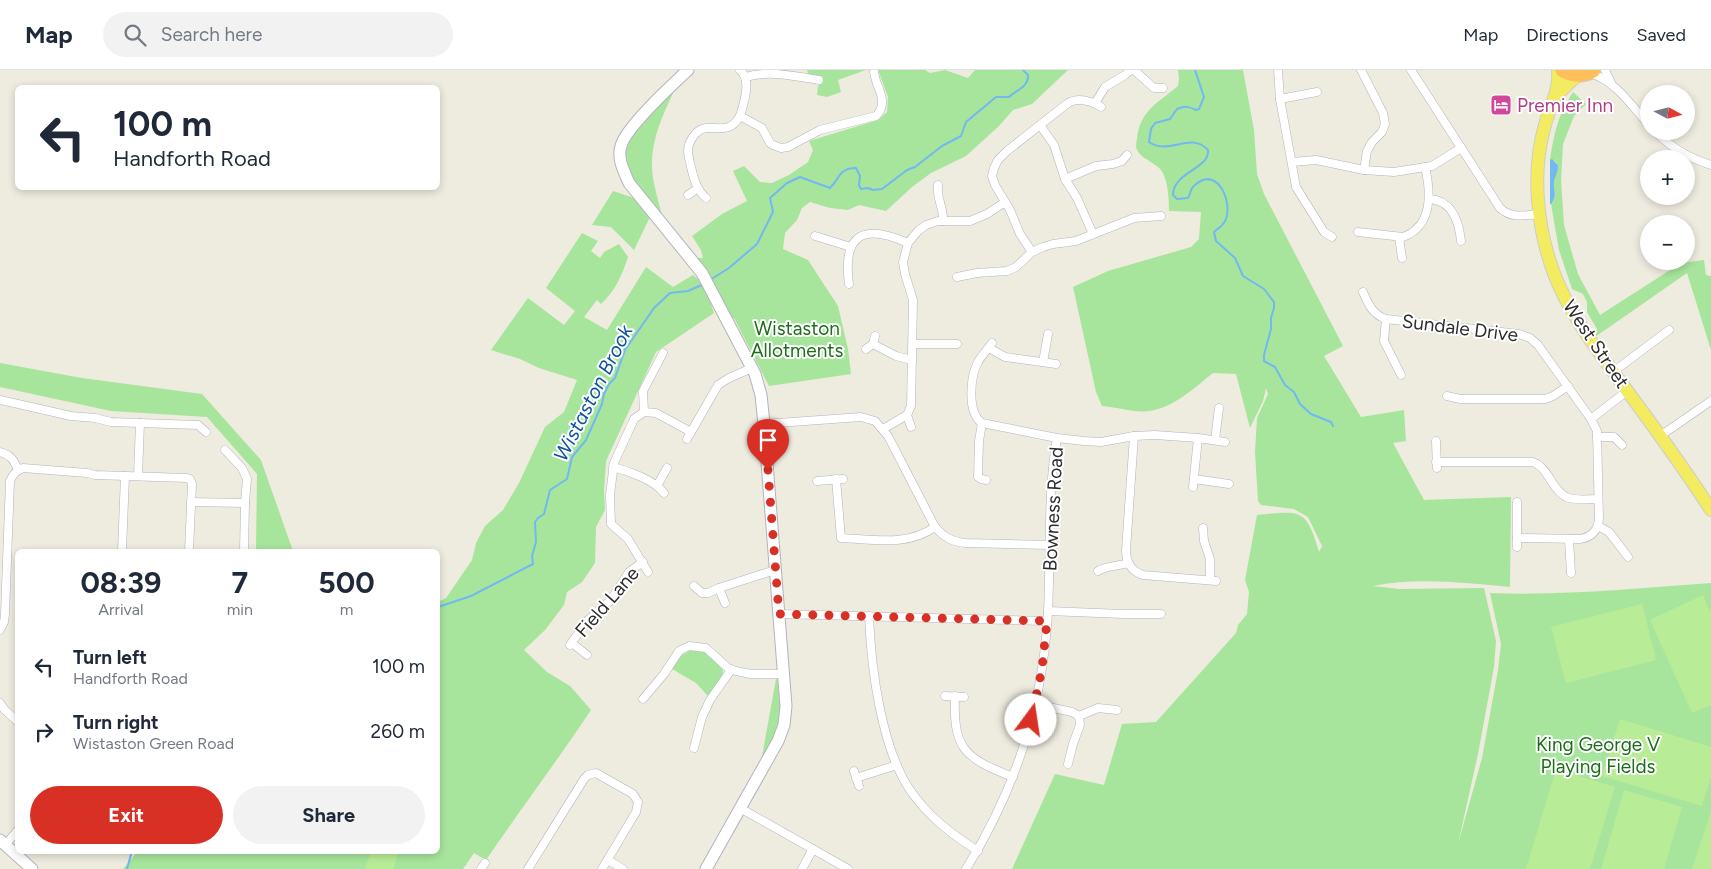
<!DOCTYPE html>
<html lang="en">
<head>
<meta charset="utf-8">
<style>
	body { margin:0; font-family:Figtree,sans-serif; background:#f2f2f3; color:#1f2937; height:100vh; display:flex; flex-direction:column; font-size:19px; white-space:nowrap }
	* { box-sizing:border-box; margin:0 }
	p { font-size:16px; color:#747a83 }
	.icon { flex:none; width:28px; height:28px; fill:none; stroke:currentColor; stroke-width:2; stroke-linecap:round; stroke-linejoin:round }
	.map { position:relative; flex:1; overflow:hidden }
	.sheet { position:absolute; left:15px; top:479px; width:425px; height:305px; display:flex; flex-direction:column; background:#fff; border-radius:8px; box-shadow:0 2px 8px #0003 }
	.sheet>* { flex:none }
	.hud { position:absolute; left:15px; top:15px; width:425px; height:105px; border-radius:8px; box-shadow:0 2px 8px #0003; background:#fff; color:#1f2937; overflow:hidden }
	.needle { width:32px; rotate:97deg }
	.controls { position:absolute; left:1640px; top:15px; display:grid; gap:10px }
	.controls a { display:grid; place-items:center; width:55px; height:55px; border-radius:50%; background:#fff; box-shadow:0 2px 8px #0003; font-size:25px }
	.pin { position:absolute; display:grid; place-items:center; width:42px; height:42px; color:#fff; margin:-51px -21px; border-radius:50% 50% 50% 0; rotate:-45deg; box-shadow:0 0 5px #0007 }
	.pin .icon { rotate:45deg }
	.me { position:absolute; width:55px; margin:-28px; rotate:14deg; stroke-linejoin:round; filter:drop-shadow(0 0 4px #0008) }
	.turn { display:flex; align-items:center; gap:18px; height:105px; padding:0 15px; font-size:22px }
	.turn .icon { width:65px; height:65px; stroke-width:2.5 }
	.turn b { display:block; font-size:35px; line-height:42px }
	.eta { display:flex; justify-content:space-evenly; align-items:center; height:85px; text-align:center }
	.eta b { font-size:30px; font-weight:700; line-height:35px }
	.button { display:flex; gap:10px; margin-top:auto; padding:10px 15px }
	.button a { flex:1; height:58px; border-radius:30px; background:#d93025; color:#fff; font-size:20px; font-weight:700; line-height:58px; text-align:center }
	.button a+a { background:#f2f2f3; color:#1f2937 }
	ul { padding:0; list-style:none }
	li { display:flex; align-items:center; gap:15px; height:65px; padding:0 15px }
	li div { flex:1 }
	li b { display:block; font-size:19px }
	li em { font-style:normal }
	header { display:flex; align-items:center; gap:30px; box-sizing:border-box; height:70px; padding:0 25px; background:#fff; border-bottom:1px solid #e0e1e3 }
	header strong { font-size:24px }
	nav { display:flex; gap:28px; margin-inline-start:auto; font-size:18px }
	.search { width:350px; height:45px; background:#f2f2f3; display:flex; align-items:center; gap:12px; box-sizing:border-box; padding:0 18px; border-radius:28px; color:#747a83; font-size:19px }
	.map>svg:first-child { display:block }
	.green { fill:#a7e59c }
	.pitch { fill:#b9ec97 }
	.water { fill:#72b8f1 }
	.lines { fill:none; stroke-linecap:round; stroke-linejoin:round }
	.stream { stroke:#72b8f1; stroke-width:2 }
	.street-casing { stroke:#b3b3c0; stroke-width:9 }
	.secondary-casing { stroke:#b3b3c0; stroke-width:13 }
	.primary-casing { stroke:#cdcdcd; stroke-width:14 }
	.highway-casing { stroke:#cdcdcd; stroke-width:17 }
	.street { stroke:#fff; stroke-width:8 }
	.secondary { stroke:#fff; stroke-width:11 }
	.primary { stroke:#f3eb60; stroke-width:12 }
	.highway { stroke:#ffbf5a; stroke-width:15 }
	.route { stroke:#d93025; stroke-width:9; stroke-dasharray:0 16.2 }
	.labels { text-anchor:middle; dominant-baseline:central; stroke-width:4; stroke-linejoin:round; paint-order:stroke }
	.hotel-label { font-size:19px; fill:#b23c85; stroke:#fff; text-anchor:start }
	.park-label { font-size:19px; fill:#1c6d1a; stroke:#fff }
	.street-label { font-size:19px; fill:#2d2d2d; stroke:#fff }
	.water-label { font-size:20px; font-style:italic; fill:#0c53a2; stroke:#fff }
</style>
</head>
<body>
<header>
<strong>Map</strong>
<div class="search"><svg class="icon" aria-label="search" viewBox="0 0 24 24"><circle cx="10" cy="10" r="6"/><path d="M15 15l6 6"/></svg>Search here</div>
<nav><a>Map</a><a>Directions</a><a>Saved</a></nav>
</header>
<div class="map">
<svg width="1711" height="799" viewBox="0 0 1711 799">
	<rect width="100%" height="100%" fill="#eeebdf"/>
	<!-- green -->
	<g class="green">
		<polygon points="807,0 866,0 838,10 841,22 827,27 817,25 818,16 821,13 822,9 809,6"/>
		<polygon points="878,0 925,0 930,3 945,0 968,8 975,0 1068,0 1032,34 1013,40 999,56 966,86 931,103 912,117 886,141 859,135 848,140 830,138 810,132 802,138 797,150 785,163 783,179 808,190 838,236 848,279 851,304 769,316 734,248 727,251 690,188 703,188 701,180 692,166 722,144 747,131 733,101 744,96 760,112 772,113 789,105 808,92 813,80 809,71 878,50 887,42 888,27"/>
		<path d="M1178,0H1243L1254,60L1257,104L1264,124L1343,276L1324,286L1361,347L1404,340L1406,371L1393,373L1424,430L1511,427L1510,517C1466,513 1417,507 1373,516L1399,519L1484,518L1496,571L1494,597L1478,684L1458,774L1482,688L1498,600L1501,574L1490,523C1564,526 1637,518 1711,513V799H1012L1055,704L1104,715L1122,654L1156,652L1236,563L1238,555L1247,544L1249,522L1245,510L1257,445C1300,441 1306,437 1319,482L1322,476L1308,447L1294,439L1261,435L1258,431L1255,382L1257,348L1268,324L1266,318L1263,331L1250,358L1236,304L1213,303C1195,317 1174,338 1149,341C1137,343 1115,337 1102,336L1096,322L1073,217L1108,201L1191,177L1199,169L1201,142L1169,141C1169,129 1168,109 1161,100C1155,93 1145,90 1139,83C1135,79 1136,74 1137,69C1140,40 1158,33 1178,16L1179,9Z"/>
		<path d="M678,12C666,39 651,66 652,97C652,112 660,135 663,150L625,98L624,76L633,60Z"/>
		<path d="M1573,22L1586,34L1574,46L1563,74L1561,110L1564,155L1578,204L1600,245L1681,193L1704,190L1706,205L1711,206V280L1687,203L1595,267L1597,259L1587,242V232L1583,224L1572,219L1559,180L1551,134C1558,127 1553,120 1554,111C1555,106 1557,100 1558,95L1555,91L1550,90C1554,63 1558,45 1573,22Z"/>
		<polygon points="613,121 637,129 650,147 634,180 611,157 592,155"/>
		<path d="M582,163L598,171L591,181L600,188L604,182L619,174L628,187C622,205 616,220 601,234L597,230L584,247L607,260L646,197L673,217L693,205C705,214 709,228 714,243L656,282L606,391L604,421L605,440L596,457L595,493L582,512L567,522L564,535L545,560L524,580L547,602L570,616L591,640C557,691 520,740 486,790L474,783L463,799H123L138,781H438V532L446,528L472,490L476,473L485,456L503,440L519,413L545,357L564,342L577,310L539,298L520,289L491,280L528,228L564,255L575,241L546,218Z"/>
		<polygon points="0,293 82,308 202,324 261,390 293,481 256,481 257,404 207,347 111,341 0,317"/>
		<path d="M691,580C709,580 712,587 723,600L722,609L708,626L696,613L672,599L679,587Z"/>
		<polygon points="776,609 779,611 782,647 778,661 761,692"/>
	</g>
	<!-- pitch -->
	<g class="pitch">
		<polygon points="1703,525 1711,543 1711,635 1692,643 1650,550"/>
		<polygon points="1642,534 1656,590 1566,613 1551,557"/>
		<polygon points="1620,649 1711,677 1711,706 1702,736 1602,706"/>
		<polygon points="1556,699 1615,717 1590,799 1526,799"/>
		<polygon points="1624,720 1682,737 1664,799 1601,799"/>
		<polygon points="1711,741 1711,799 1692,799"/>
		<polygon points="371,781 399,781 393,799 365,799"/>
	</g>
	<!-- water -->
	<path class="water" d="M1552,89L1558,95C1558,101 1556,105 1554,111C1553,120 1558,126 1551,134H1550V90Z"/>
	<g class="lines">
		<!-- stream -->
		<g class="stream">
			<path d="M1195,0L1204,27L1199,39L1196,40C1188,36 1185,36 1177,39L1170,49L1155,53L1151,59L1149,72C1169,86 1191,61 1208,80C1210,99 1173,102 1173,125L1177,129L1188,128C1191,124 1190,118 1195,115C1219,93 1236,139 1223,154C1221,157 1217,159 1214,162L1216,171L1235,188L1243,206L1264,219L1274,232V238L1271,248V259L1264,285V291L1275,297L1285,315L1294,322L1300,334L1311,344L1331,352L1333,356"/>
			<path d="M710,210L729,198L757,174L773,142L770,128L787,113L800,107L830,118C840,109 838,98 856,98L860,106L859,115L861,119L868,118L873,120L882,119L907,100L915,97L942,76L961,66L966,52L996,27H1009C1016,20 1029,17 1028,5L1023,0"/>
			<polyline points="438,537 471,526 533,494 532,486 536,472 535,452 538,448 544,444 550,420 567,409 572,387 586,370 602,334 604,324 609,314 615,308 625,280 654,238 670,223 688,221 704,214"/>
			<polyline points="127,799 132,781"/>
		</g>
		<!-- street casing -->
		<g class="street-casing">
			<g id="street">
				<path d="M740,0C752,10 744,33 740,46L762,58L770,73L773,75L781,78L788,77L820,60L876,46C891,30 874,17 874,0"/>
				<polyline points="1134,0 1154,18 1163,18"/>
				<polyline points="1278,0 1280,29 1296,117 1324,162 1332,167"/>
				<polyline points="1361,0 1383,43 1385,54 1382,62 1372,72 1367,81 1364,100"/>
				<path d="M1411,0L1500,138C1511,149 1525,145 1540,144"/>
				<polyline points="1605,0 1611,13"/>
				<path d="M1589,3C1615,10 1631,35 1649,55"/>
				<path d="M746,7C767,0 796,6 819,10"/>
				<polyline points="1280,29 1317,22"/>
				<polyline points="1095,33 1105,17 1125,5 1131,0"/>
				<polyline points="1040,55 1054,75 1065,109 1077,128 1093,164"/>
				<path d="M1655,61C1671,78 1689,88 1711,95"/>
				<polyline points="1292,92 1316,90 1364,100 1394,102 1432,96 1461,78"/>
				<polyline points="1065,109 1096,96 1113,94 1122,91 1127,85"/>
				<path d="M938,115C936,128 944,138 943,151"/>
				<polyline points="688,125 697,119"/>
				<path d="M706,128C696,119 694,109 691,97C690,92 688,86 688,81C688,72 696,59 706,58C721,57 730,63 740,46"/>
				<path d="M1430,129C1453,131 1459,152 1461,171"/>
				<path d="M1358,162L1403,167C1433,156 1431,122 1425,97"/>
				<polyline points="815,166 851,177"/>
				<polyline points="1399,167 1402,188"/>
				<path d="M1032,182L1020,164L1010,140L995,115L992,106L994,98L998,90L1007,81L1068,33C1079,27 1091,31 1101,37"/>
				<polyline points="957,207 977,203 1007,201 1016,197 1032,182 1043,177 1053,174 1076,171 1134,148 1161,146"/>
				<path d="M849,214C842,162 865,154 908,173"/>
				<path d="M1363,222C1368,234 1373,245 1386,249L1519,264L1530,268L1538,275L1591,349"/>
				<polyline points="1386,249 1384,271 1401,305"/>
				<path d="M992,273C988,279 982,285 978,292C970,307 967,343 982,353L1057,368L1084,371L1101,372L1134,366L1155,365L1198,368L1225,372"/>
				<polyline points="873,274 896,286 912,290"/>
				<polyline points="913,274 957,274"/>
				<polyline points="989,278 1005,287 1056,294"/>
				<polyline points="866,279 873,274 875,266"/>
				<polyline points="1043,292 1048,264"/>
				<polyline points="1613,302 1669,260"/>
				<polyline points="1447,326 1460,329 1545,329 1553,326 1568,316"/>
				<polyline points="0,330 71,346 95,348 111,352 140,353"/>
				<polyline points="644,342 643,321 663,283"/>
				<polyline points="907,345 911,357"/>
				<polyline points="982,353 979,371 978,407 981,409 986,410"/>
				<path d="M764,354L861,347L875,351L888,366L935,457C944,467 952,472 966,473L1050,475"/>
				<polyline points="883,359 907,345 911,336 913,230 905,204 903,192 908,173 918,161 926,155 938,151 970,151 987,144 1005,132"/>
				<path d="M1134,366L1126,480C1126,492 1131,501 1143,505L1216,511"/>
				<polyline points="1660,366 1711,331"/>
				<polyline points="1597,367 1614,367 1622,375"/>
				<polyline points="687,369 718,315 729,308 752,298"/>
				<polyline points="1215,370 1219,338"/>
				<polyline points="1436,371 1437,398"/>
				<polyline points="225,380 242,398 247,409 245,433"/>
				<path d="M0,382C11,385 14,390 18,400"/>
				<path d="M1436,392H1533C1549,398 1551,419 1566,427C1575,431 1588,429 1598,429"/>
				<path d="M613,397C629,401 654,410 664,423"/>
				<polyline points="138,406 140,353 198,355 206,362"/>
				<path d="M836,409L841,468C874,469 906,477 935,457"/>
				<polyline points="1194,409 1229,414"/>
				<polyline points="817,411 843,409"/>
				<polyline points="657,416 667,398"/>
				<polyline points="1193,417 1198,368"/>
				<polyline points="191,432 245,433 244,481"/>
				<polyline points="1598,456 1609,462 1628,487"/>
				<polyline points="1203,458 1204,471 1210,489 1210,510"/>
				<path d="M1517,468L1580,469C1592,467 1598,460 1599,449L1597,361L1591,349L1627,321"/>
				<polyline points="1569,469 1571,503"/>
				<polyline points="1517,477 1517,432"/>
				<polyline points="122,481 125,406"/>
				<path d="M1098,501C1105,496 1119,496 1128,493"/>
				<polyline points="648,502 628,469 611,454 610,425 614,393 634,349 644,342 656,343 691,362"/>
				<polyline points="694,516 702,523 708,523 719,518 775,500"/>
				<polyline points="719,518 725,533"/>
				<polyline points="1048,541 1123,544 1161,544"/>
				<polyline points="779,544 1047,551"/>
				<path d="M869,546C871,597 881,677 910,720C928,746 951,764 978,781"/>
				<path d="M0,560L4,552L5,544L10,411C13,404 16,401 23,398L87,403L95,405L187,408L190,409L192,414L189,481"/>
				<polyline points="572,573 587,585"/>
				<polyline points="570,575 587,551 611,530 629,502 643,492"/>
				<polyline points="945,626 964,627"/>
				<path d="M955,626C953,680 965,688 1013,707"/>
				<polyline points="643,629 664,604 679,581 689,576 706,578 728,598 736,601 751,604 783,604"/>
				<polyline points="0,633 4,639 18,652"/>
				<polyline points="1035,634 1072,642 1079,646 1080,655 1073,674 1068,694"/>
				<polyline points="1079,646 1098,638 1117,640"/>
				<polyline points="694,678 702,647 710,630 731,600"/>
				<polyline points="854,701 859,716"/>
				<polyline points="856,708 897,695"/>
				<polyline points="740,738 848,799"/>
				<polyline points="5,775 18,760"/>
				<polyline points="608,790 623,799"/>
				<polyline points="481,799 485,793"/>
				<polyline points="528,799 584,709 588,705 596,703 633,724 638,732 636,742 602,799"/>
				<polyline points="802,799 813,779"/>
				<path d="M966,799C1015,721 1043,634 1048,542C1051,483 1047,425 1057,368"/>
			</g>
		</g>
		<!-- secondary casing -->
		<g class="secondary-casing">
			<g id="secondary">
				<path d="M688,0C672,15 626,57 621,76C617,89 624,101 629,113L702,203L755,304L761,325L764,354L786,636L784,655L778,671L706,799"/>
				<polyline points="0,770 32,799"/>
			</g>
		</g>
		<!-- primary casing -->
		<g class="primary-casing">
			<g id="primary">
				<path d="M1558,0C1560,20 1550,36 1545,55C1538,79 1536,105 1538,130C1544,213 1581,258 1628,322C1657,361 1685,400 1711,440"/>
				<polyline points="1555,27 1572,10 1581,4"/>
			</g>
		</g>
		<!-- highway casing -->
		<g class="highway-casing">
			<path id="highway" d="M1563,0C1573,5 1583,6 1593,0"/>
		</g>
		<!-- street -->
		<use href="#street" class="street"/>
		<!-- secondary -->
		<use href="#secondary" class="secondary"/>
		<!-- primary -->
		<use href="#primary" class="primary"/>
		<!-- highway -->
		<use href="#highway" class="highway"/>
	</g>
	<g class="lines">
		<!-- route -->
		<polyline class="route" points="768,400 779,544 1047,551 1042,599 1031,650"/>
	</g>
	<!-- icons -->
	<defs>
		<g id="hotel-square" transform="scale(1.125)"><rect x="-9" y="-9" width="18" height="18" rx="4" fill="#d1479c" stroke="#fff"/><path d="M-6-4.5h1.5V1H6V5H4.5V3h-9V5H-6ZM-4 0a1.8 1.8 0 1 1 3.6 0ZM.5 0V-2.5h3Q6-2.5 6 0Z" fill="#fff"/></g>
	</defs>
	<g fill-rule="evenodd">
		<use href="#hotel-square" x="1501" y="35"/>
	</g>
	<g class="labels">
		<!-- hotel labels -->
		<g class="hotel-label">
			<text x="1517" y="35">Premier Inn</text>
		</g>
		<!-- park labels -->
		<g class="park-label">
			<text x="797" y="258">Wistaston<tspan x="797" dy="22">Allotments</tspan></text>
			<text x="1598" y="674">King George V<tspan x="1598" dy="22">Playing Fields</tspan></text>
		</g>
		<!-- street labels -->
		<g class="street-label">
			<text transform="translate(1460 258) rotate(7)">Sundale Drive</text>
			<text transform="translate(1596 274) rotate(56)">West Street</text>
			<text transform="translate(1053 439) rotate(-87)">Bowness Road</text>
			<text transform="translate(607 532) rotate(-49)">Field Lane</text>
		</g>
		<!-- water labels -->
		<g class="water-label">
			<text transform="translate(593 323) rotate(-63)">Wistaston Brook</text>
		</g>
	</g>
</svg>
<div class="controls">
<a><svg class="needle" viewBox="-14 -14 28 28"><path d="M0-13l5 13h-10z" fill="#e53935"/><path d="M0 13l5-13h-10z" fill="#747a83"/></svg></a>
<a>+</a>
<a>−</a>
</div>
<div class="pin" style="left:768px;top:400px;background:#d93025"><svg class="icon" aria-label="arrive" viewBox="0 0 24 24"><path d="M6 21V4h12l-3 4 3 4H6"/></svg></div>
<svg class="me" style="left:1031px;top:650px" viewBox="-20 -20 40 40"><circle r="19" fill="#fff"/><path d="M0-13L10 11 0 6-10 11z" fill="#d93025"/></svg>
<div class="hud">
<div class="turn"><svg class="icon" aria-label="left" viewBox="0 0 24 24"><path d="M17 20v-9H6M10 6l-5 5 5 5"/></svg><div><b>100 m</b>Handforth Road</div></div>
</div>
<section class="sheet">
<div class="eta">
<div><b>08:39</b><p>Arrival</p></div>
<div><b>7</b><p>min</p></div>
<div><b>500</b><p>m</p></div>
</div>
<ul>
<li><svg class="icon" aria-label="left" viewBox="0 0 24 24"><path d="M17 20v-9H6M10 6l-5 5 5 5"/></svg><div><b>Turn left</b><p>Handforth Road</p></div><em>100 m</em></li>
<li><svg class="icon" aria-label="right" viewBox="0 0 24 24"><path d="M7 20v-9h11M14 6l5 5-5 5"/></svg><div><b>Turn right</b><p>Wistaston Green Road</p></div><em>260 m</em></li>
</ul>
<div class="button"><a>Exit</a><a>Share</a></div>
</section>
</div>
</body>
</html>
